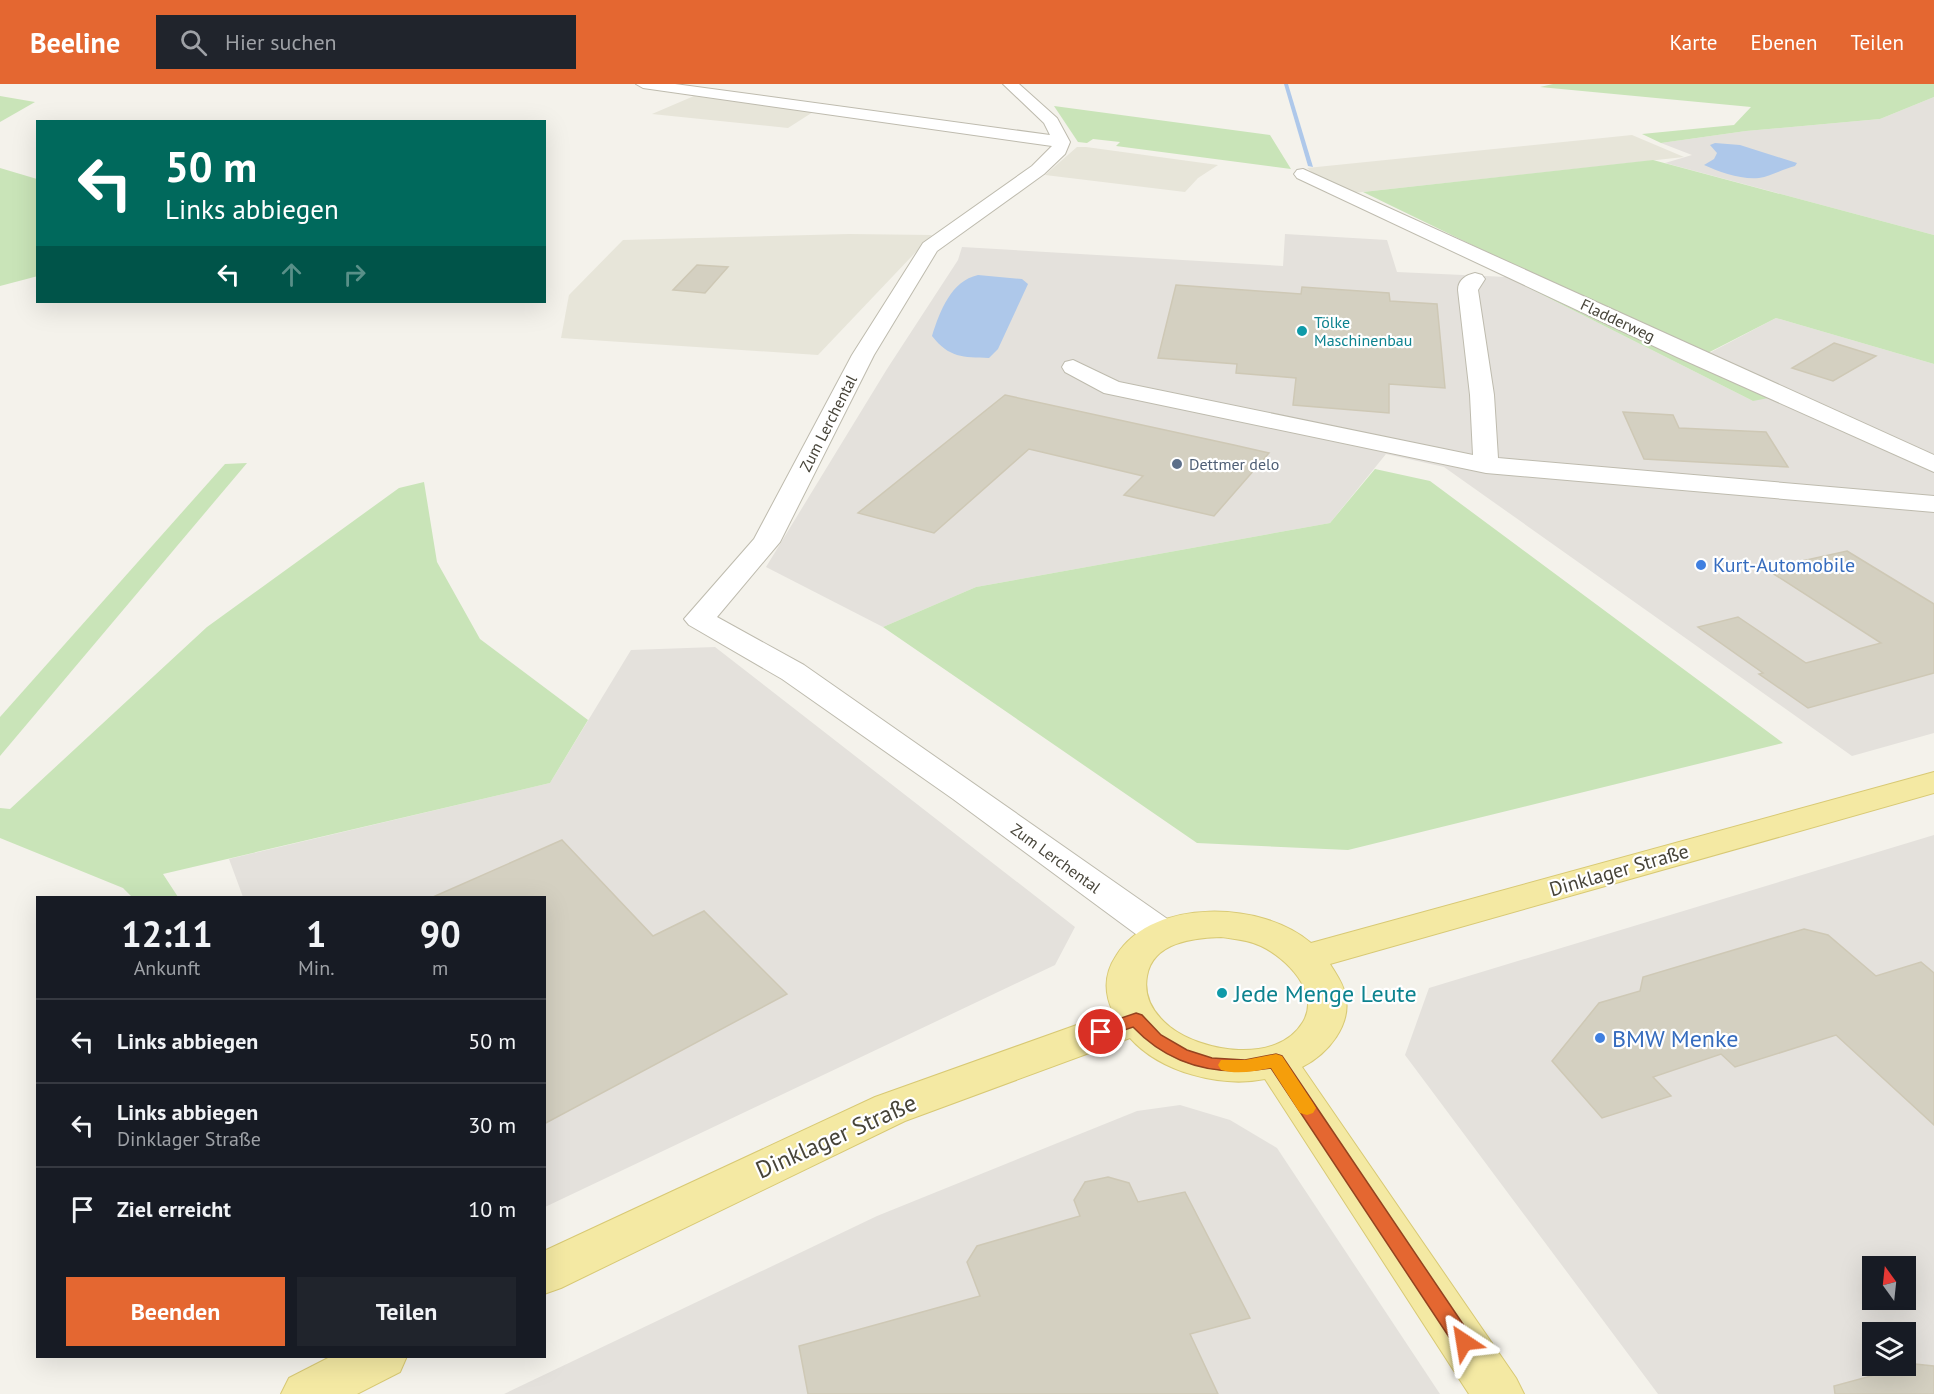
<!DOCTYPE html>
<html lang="de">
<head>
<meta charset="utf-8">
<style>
	body { margin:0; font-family:"PT Sans",sans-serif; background:#20242c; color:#f1f3f6; height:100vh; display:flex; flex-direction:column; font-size:22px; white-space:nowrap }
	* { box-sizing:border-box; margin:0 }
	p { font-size:20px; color:#9ea1a6 }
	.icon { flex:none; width:33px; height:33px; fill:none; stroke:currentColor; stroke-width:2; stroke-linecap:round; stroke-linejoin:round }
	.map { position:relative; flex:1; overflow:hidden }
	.drawer { position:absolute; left:36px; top:812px; width:510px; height:462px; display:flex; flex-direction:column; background:#171b24; border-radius:0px; box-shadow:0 6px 24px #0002 }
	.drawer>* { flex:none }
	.top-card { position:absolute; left:36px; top:36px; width:510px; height:183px; border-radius:0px; box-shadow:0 6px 24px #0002; background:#00695c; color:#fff; overflow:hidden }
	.needle { width:39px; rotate:345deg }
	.tools { position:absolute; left:1862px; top:1172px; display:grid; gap:12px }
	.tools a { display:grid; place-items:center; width:54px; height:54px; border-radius:0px; background:#171b24; box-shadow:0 6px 24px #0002; font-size:30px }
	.pin { position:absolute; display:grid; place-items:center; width:51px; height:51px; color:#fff; margin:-26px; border:3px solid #fff; border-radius:50%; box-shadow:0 2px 6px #0007 }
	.me { position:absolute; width:66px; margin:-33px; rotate:327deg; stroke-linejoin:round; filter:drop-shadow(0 0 4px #0008) }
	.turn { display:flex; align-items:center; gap:21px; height:126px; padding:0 30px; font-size:27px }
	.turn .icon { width:78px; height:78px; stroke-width:2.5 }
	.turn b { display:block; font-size:42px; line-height:51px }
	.lanes { display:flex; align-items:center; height:57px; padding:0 30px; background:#0003; justify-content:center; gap:30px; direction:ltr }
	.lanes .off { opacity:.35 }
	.eta { display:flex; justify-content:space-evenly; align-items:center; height:102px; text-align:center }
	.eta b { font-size:36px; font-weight:800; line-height:42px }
	.button { display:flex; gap:12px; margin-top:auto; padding:12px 30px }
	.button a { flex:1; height:69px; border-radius:0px; background:#e46731; color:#fff; font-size:24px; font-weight:800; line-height:69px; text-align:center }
	.button a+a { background:#20242c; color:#f1f3f6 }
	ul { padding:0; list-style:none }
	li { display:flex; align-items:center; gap:18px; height:84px; padding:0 30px; border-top:2px solid #363941 }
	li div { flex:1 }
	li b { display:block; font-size:22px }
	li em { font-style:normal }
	header { display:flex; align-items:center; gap:36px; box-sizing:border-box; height:84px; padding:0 30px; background:#e46731; color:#fff }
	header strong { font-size:28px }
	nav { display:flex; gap:33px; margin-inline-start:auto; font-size:21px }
	.search { width:420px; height:54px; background:#20242c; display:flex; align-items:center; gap:15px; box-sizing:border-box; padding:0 21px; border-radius:0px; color:#9ea1a6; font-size:22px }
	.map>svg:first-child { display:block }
	.residential { fill:#e7e5d9 }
	.industrial { fill:#e4e1dc; fill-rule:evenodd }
	.green { fill:#c9e4b8 }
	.water { fill:#aec8ea }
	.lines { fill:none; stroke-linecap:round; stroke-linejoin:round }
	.stream { fill:#aec8ea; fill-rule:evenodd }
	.building { fill:#d4d0c1; stroke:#cec8b5; stroke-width:1.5 }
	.minor-casing { stroke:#bebbae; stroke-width:2 }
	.major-casing { stroke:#d8c974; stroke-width:2 }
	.minor { fill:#fff; fill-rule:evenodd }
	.major { fill:#f4e9a3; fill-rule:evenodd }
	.route { fill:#e46731; stroke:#944320; stroke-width:1.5 }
	.slow { fill:#f59e0b }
	.culture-dot { fill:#0f9aa8; stroke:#fff; stroke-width:2 }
	.service-dot { fill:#5c6f8a; stroke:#fff; stroke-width:2 }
	.shop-dot { fill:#3f7fe0; stroke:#fff; stroke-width:2 }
	.labels { text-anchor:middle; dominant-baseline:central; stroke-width:4.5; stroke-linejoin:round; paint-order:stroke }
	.far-street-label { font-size:16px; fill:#474439; stroke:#fff }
	.far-culture-label { font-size:16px; fill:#0d838f; stroke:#fff; text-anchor:start }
	.far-service-label { font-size:16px; fill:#4e5e75; stroke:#fff; text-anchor:start }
	.shop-label { font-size:20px; fill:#366cbe; stroke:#fff; text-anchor:start }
	.street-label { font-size:20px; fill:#474439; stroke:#fff }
	.near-culture-label { font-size:24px; fill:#0d838f; stroke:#fff; text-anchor:start }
	.near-shop-label { font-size:24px; fill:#366cbe; stroke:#fff; text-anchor:start }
	.near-street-label { font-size:24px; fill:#474439; stroke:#fff }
</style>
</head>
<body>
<header>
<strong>Beeline</strong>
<div class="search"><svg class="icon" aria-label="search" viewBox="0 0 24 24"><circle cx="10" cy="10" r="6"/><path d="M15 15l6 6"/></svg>Hier suchen</div>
<nav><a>Karte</a><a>Ebenen</a><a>Teilen</a></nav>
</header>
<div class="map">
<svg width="1934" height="1310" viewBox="0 0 1934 1310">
	<rect width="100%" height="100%" fill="#f4f2eb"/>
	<!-- residential -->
	<g class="residential">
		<polygon points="694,12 813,28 788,44 652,30"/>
		<polygon points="1632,51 1684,73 1353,109 1314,90 1307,84"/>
		<polygon points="1077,63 1086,63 1218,81 1198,94 1185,108 1045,91"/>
		<polygon points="849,150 932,151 818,271 561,254 569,211 623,156"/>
	</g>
	<!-- industrial -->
	<g class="industrial">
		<polygon points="1934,13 1934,151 1665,79 1692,71 1661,59 1746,47 1880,35"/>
		<polygon points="1285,150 1387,156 1397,188 1507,193 1753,317 1696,276 1776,234 1934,280 1934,649 1852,672 1444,383 1386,370 1330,439 976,503 883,543 766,483 887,285 958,176 962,163 1283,182"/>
		<polygon points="715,563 1075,843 1055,881 545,1123 544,813 243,813 229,775 550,699 631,566"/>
		<path d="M1934,751V1310H1658L1405,971L1429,904ZM1872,1182H1905V1215H1872ZM1872,1248H1905V1281H1872Z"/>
		<polygon points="1180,1021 1230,1036 1277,1064 1440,1310 504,1310 877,1132 1137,1027"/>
	</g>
	<!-- green -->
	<g class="green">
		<polygon points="1553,0 1934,0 1934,13 1880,35 1746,47 1661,59 1642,50 1734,41 1751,23 1540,3"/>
		<polygon points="0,12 35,18 0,38"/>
		<polygon points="1054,22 1270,51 1291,85 1116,62 1120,58 1093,55 1087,59 1078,58"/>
		<polygon points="1653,76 1934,151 1934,280 1776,234 1696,275 1779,312 1753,317 1507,193 1534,191 1363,108"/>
		<polygon points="0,84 37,95 38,192 0,202"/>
		<polygon points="247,379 0,672 0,633 225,380"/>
		<polygon points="1375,385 1430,397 1783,659 1348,766 1197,759 883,543 976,503 1330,439"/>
		<polygon points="424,398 437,478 480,555 588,636 550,699 163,790 178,813 132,813 123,804 0,754 0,724 10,725 207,543 399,404"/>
	</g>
	<!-- water -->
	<g class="water">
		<path d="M1715,59L1740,61L1797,79L1795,82C1783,85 1771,92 1759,94C1742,96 1719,88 1704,81L1714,75L1717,69L1710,61Z"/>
		<path d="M978,191L1022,195L1028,200L998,265L989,274C963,273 949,274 932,252C940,227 951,197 978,191Z"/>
	</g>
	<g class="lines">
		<!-- stream -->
		<polygon class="stream" points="1284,0 1288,0 1313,83 1308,82"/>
	</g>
	<!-- building -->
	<g class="building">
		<polygon points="697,181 728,183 705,209 673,206"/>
		<polygon points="1176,201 1301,210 1302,203 1389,209 1390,217 1437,220 1445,304 1389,300 1389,329 1293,321 1296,294 1236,289 1237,280 1158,274"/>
		<polygon points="1834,259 1876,272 1833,297 1792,284"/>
		<polygon points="1005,311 1234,361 1269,369 1214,432 1124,411 1143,392 1029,365 934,449 858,429"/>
		<polygon points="1623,328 1673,331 1679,344 1766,348 1788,383 1644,375"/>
		<polygon points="1847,467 1934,520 1934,589 1808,624 1759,590 1763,589 1698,543 1738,533 1806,579 1881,559 1766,485"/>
		<polygon points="562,756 653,852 704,827 787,910 544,1040 544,813 433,813"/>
		<polygon points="1804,845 1828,851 1876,892 1921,878 1934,889 1934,1041 1836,951 1735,983 1721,970 1653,993 1671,1012 1602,1034 1552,977 1599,919 1640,907 1643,893"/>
		<polygon points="1108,1093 1129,1099 1138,1118 1185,1108 1250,1234 1190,1250 1218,1310 808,1310 799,1262 980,1212 967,1178 977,1162 1080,1132 1074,1116 1085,1098"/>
		<polygon points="1915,1280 1934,1282 1934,1310 1835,1310 1834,1302"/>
	</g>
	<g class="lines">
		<!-- minor casing -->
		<g class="minor-casing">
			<g id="minor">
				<polygon points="636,0 675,0 1050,51 1044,39 1003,0 1019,0 1057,34 1070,58 1065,70 1044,90 937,167 874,271 780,458 717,533 804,581 1176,841 1181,850 1176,859 1162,863 1148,859 953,715 782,595 689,541 684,535 754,455 852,271 923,159 1032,82 1052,62 643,4"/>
				<polygon points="1303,85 1934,371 1934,388 1677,273 1297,94 1294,90 1297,86"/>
				<path d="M1475,189L1482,191L1485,195L1478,206L1494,311L1498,374L1934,412V428L1486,389L1104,309L1065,288L1062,283L1065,278L1073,276L1119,298L1473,371L1470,311L1458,206C1458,196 1466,191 1475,189Z"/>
			</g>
		</g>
		<!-- major casing -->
		<g class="major-casing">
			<g id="major">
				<path d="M1934,688V709L1330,880C1336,890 1343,899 1345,910C1353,940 1328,970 1302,983L1516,1294L1524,1310H1469L1265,995C1221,1004 1160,988 1130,954L905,1037L561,1204L544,1210V1167L875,1013L1113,928C1104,909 1104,890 1116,872C1152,813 1263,817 1311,859ZM1221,853C1235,855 1248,856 1261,862C1286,874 1321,908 1303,938C1277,981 1202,968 1170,943C1154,930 1143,914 1147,892C1153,858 1193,854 1221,853Z"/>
				<polygon points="332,1272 407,1272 400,1288 357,1310 281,1310 289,1294"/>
			</g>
		</g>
		<!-- minor -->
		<use href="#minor" class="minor"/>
		<!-- major -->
		<use href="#major" class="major"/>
	</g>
	<!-- route -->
	<path class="route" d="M1136,929L1142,931L1161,951L1187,966L1212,974L1245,976L1276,970L1282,972L1471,1252L1474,1258L1471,1265L1464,1267L1457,1265L1271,984C1218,993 1171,983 1133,943L1101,954L1095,952L1092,948L1095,943Z"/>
	<!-- slow -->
	<path class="slow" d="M1276,970L1282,972L1313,1019L1316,1024L1313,1029L1307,1031L1300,1029L1271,984C1254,987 1238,991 1221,986L1218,981L1221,976H1245Z"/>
	<!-- markers -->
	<g class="culture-dot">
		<circle cx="1302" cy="247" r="6"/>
		<circle cx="1222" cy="909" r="6"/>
	</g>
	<circle class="service-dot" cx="1177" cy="380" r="6"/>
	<g class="shop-dot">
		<circle cx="1701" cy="481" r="6"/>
		<circle cx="1600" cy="954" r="6"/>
	</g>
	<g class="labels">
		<!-- far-street labels -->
		<g class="far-street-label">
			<text transform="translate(1618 236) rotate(25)">Fladderweg</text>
			<text transform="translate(828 339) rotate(-63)">Zum Lerchental</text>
			<text transform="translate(1056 774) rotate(36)">Zum Lerchental</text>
		</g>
		<!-- far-culture labels -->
		<g class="far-culture-label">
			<text x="1314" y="238">Tölke<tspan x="1314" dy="18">Maschinenbau</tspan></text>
		</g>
		<!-- far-service labels -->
		<g class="far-service-label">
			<text x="1189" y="380">Dettmer delo</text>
		</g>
		<!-- shop labels -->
		<g class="shop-label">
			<text x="1713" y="481">Kurt-Automobile</text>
		</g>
		<!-- street labels -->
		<g class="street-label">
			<text transform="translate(1619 786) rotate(-16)">Dinklager Straße</text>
		</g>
		<!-- near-culture labels -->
		<g class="near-culture-label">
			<text x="1234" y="909">Jede Menge Leute</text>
		</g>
		<!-- near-shop labels -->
		<g class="near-shop-label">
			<text x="1612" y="954">BMW Menke</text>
		</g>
		<!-- near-street labels -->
		<g class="near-street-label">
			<text transform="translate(836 1052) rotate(-24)">Dinklager Straße</text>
		</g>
	</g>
</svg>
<div class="tools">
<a><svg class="needle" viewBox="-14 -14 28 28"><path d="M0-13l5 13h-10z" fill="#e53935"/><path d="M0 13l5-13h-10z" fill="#9ea1a6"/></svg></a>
<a><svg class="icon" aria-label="layers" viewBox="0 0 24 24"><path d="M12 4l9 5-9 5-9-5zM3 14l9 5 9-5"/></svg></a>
</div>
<div class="pin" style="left:1101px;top:948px;background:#d93025"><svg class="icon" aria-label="arrive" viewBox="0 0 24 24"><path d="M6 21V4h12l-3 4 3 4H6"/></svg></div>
<svg class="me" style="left:1464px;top:1258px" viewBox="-20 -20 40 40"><path d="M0-17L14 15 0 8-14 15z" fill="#e46731" stroke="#fff" stroke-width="4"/></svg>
<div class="top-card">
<div class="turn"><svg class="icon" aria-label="left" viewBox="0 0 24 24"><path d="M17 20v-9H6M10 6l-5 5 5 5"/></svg><div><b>50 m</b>Links abbiegen</div></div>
<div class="lanes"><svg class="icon" aria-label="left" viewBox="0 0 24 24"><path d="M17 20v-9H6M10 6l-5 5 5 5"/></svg><svg class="icon off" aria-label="ahead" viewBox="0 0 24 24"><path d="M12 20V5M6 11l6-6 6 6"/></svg><svg class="icon off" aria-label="right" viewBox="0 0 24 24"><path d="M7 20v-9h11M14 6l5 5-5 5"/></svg></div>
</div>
<section class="drawer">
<div class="eta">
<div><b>12:11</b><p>Ankunft</p></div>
<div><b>1</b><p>Min.</p></div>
<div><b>90</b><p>m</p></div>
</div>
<ul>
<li><svg class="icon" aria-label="left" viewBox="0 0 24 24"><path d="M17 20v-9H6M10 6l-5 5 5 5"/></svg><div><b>Links abbiegen</b></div><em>50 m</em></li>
<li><svg class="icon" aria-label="left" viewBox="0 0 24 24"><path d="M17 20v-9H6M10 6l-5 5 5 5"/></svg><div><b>Links abbiegen</b><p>Dinklager Straße</p></div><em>30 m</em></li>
<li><svg class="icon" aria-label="arrive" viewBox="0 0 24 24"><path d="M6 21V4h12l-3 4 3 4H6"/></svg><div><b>Ziel erreicht</b></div><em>10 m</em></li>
</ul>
<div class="button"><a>Beenden</a><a>Teilen</a></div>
</section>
</div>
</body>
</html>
